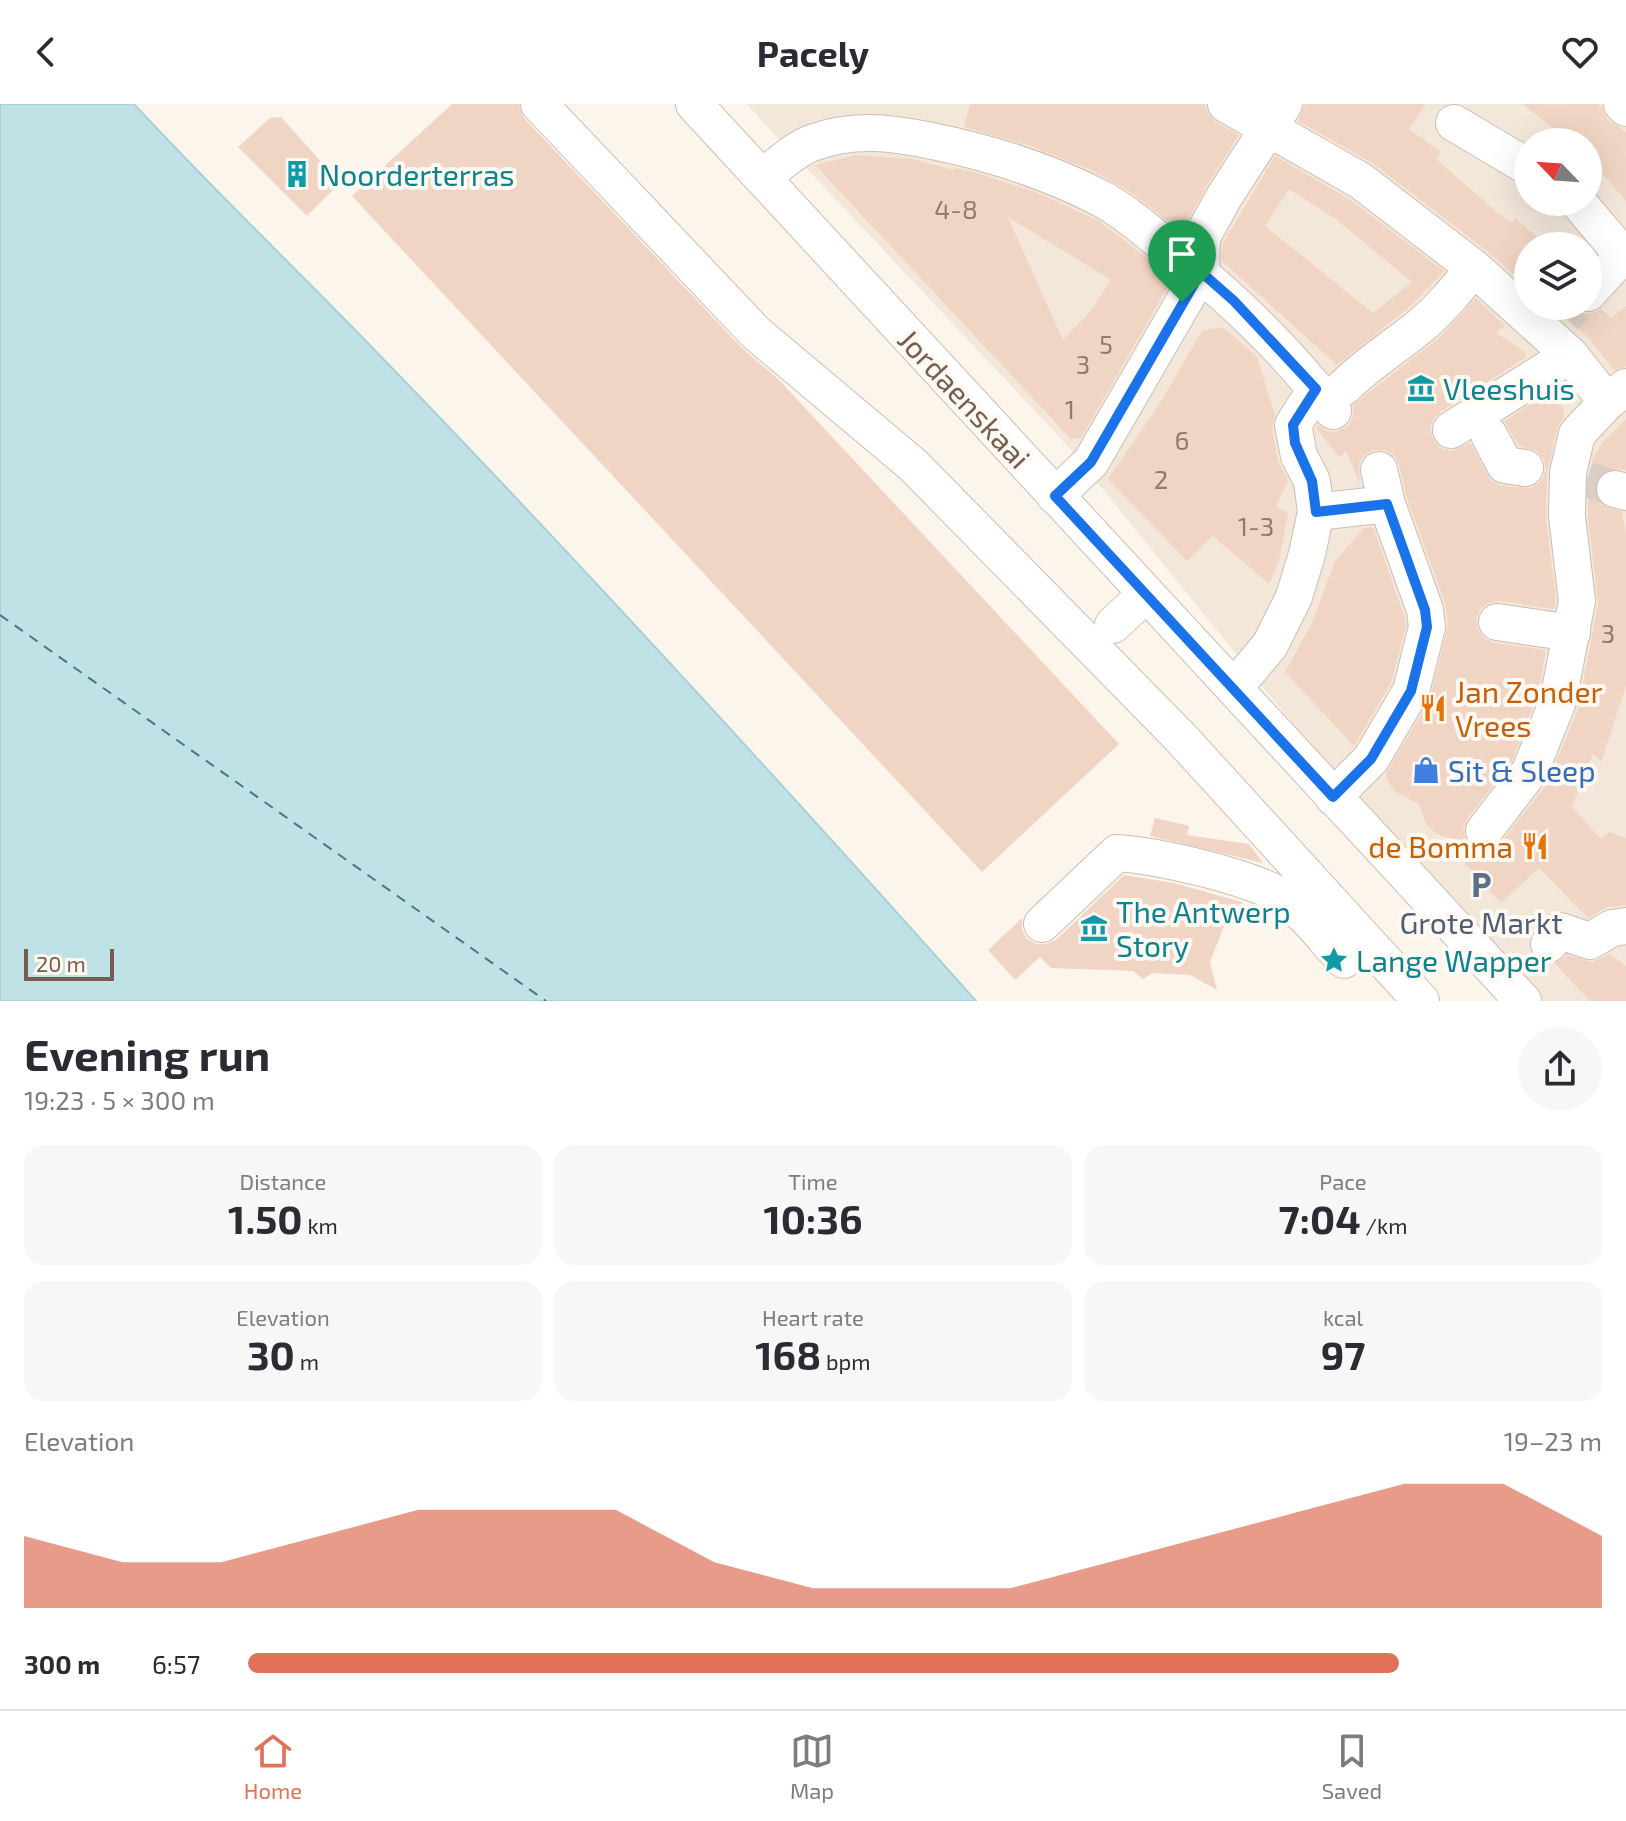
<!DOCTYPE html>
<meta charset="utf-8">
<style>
:root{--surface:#fff;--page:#f7f7f7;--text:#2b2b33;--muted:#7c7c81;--line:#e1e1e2;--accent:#df7258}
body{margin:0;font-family:"Exo 2",sans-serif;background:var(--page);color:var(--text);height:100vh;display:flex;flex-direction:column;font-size:30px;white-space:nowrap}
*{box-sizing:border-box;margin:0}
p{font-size:26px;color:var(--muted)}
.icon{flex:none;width:44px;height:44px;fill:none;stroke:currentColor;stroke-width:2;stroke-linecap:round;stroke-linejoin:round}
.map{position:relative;height:897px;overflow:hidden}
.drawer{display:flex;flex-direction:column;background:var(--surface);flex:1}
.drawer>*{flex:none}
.needle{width:52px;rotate:295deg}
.buttons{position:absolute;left:1514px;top:24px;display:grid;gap:16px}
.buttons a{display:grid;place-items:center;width:88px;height:88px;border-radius:50%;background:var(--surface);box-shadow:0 8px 32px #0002;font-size:40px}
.scale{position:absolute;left:24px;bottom:20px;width:90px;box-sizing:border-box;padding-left:8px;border:4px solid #775c4f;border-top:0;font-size:22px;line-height:28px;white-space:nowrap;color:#775c4f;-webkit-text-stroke:6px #fef9f2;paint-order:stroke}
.pin{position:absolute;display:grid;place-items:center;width:68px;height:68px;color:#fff;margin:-82px -34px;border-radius:50% 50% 50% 0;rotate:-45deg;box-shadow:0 0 8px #0007}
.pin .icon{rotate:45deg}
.round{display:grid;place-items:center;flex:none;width:84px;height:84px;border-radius:42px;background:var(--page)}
.overview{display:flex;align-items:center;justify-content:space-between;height:136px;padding:0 24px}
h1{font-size:44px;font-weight:700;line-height:60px}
.metrics{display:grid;grid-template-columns:repeat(3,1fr);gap:12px;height:136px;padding:8px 24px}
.metrics div{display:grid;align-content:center;border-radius:20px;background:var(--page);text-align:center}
.metrics b{font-size:40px;font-weight:700}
.metrics small{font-size:22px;font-weight:400}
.metrics p{font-size:22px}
.chart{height:224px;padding:16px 24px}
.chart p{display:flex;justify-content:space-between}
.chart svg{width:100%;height:144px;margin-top:8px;fill:var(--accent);opacity:.7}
ul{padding:0 24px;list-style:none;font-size:26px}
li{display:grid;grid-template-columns:128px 96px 1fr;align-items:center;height:60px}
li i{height:20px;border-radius:10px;background:var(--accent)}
header{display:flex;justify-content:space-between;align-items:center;height:104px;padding:0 24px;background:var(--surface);font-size:36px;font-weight:700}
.tabs{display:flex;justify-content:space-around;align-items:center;height:112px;border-top:2px solid var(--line);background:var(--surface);font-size:22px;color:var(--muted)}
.tabs a{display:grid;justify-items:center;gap:4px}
.tabs .current{color:var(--accent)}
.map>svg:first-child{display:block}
</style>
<header><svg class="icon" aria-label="back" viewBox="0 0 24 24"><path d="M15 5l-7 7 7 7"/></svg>Pacely<svg class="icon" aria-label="heart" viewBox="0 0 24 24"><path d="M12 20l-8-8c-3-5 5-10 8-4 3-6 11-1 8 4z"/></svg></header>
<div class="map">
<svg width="1626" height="897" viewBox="0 0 1626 897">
<rect width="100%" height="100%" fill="#fcf5ec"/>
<path fill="#f3e7da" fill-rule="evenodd" d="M746 0H1626V897H1517L1067 341ZM1528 38H1588V98H1528ZM1528 142H1588V202H1528Z"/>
<path fill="#c0e1e5" stroke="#a7d1d7" stroke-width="2" d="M0 0H134C218 91 308 176 393 265 592 471 785 683 976 897H0Z"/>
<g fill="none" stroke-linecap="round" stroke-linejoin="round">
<path stroke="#467982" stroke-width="2" stroke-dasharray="10 8" stroke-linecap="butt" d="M0 511 546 897"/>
</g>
<path fill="#f0d5c4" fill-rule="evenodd" d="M452 0H519L524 14 741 243 778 275 1119 640 982 768 352 92Z
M970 0H1205L1208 10 1215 18 1239 31 1206 83 1182 128 1129 87 1091 66 1028 41 964 23Z
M1305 0H1426L1409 25 1441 48 1436 55 1498 109 1511 119 1515 114 1548 142H1523L1528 146V183L1487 147 1374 60 1298 17Z
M1522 0H1598L1602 3 1607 15 1626 28V97L1588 53V38H1571Z
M281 13 340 79 307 112 238 43 270 14Z
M856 51 912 55 954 66 955 64 974 68 1035 88 1099 117 1173 174 1081 334 1071 335 815 61ZM1008 113 1111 176 1093 204 1063 236Z
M1275 52 1349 95 1444 167 1412 201 1337 261 1222 157 1223 139ZM1289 85 1337 116 1412 178 1373 209 1265 122Z
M1476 194 1505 222 1496 229 1526 248 1525 254 1439 309 1432 317 1430 326 1434 338 1442 345 1451 347 1470 339 1492 378 1502 382 1532 384 1542 376 1546 366 1544 356 1537 347 1519 342 1504 317 1544 292 1564 304 1563 314 1557 325 1547 369 1546 414 1556 496 1554 505 1500 497 1490 498 1481 504 1476 514 1478 526 1485 535 1494 539 1546 546 1538 591 1512 657 1467 715 1463 725 1466 737 1441 732 1433 727 1426 720 1419 700 1396 688 1388 678 1386 669 1429 597 1448 521 1445 499 1407 394 1399 361 1395 352 1386 346H1373L1365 350 1359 359 1360 380 1346 347 1339 353 1316 324 1318 321 1326 327 1335 328 1347 323 1353 314V301L1440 233Z
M1551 202H1572L1584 210 1594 209 1601 205 1611 214 1626 202V262L1614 266 1586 231Z
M1223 223 1257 253 1275 311 1272 325 1278 356 1288 377 1276 402 1288 409 1279 457 1269 480 1213 432 1187 457 1108 375 1160 299 1202 227Z
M1626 315V366L1610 365 1601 370 1595 379V390L1601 400 1622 408 1626 430V582L1601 658 1593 650 1572 703 1601 735 1609 728 1626 734V801L1608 803 1588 814 1539 764 1501 799 1464 759 1478 746 1491 747 1500 740 1547 680 1578 605 1598 500 1588 411 1589 372 1593 354 1604 337Z
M1373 423 1404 511 1406 522 1391 579 1354 642 1285 568 1312 519 1335 457 1364 424Z
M1155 714 1189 722 1187 731 1249 740 1263 759 1150 732Z
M1124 771 1174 779 1242 798 1244 802 1228 812 1210 858 1217 886 1190 871 1153 869 1143 875 1133 867 1051 864 1040 853 1015 876 988 846 1022 814V826L1027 835 1037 840H1046L1056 836Z
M1610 850 1626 862V897H1590L1555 860 1567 851 1592 858Z"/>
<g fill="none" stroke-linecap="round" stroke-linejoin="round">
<path stroke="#dbcfc5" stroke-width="36" stroke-dasharray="36 18" stroke-linecap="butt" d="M1565 213 1576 202
M1587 375 1615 385"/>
<g stroke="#cebdb1" stroke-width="38">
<path id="minor" d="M539 0 756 229 913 361 1181 634 1421 897
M694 0 1523 897
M1226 0 1361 77 1474 164 1570 251 1607 298
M1622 0 1626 4
M1454 19 1528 63
M762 73C778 62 795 45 812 39 855 23 894 29 937 38 994 50 1050 68 1102 95 1123 106 1142 123 1161 138 1225 187 1284 243 1333 307
M1578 98 1626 155
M1588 189 1623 151
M1344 283C1367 260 1393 244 1418 224 1440 206 1457 185 1474 164
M1451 326 1570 251
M1489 331 1505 361 1525 364
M1615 385 1626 388
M1055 392 1091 358 1201 168 1202 133 1224 93 1284 0
M1316 408 1387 400
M1497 518 1572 529
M1113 521 1145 491
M1234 584 1270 541 1294 493 1307 450 1316 408 1312 377 1299 352 1293 321 1316 285
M1333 693 1371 655 1411 587 1427 523 1425 506 1387 400 1379 366
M1484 727 1530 667 1558 597 1577 497 1567 412 1568 369 1577 330 1607 298 1626 283
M1042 820 1117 749C1158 752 1250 772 1284 794 1305 808 1326 837 1344 856
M1549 840 1560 827 1590 837 1612 824 1626 822"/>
</g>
<use href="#minor" stroke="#fff" stroke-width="36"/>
</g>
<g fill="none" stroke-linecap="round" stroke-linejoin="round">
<g stroke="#fff" stroke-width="16">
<path id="route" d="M1201 168 1234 197 1316 285 1293 321 1295 339 1312 377 1316 408 1387 400 1425 506 1427 523 1411 587 1371 655 1333 693 1055 392 1091 358Z"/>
</g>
<use href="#route" stroke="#1a73e8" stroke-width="10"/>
</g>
<defs>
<g id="building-bare" transform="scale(2.16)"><path d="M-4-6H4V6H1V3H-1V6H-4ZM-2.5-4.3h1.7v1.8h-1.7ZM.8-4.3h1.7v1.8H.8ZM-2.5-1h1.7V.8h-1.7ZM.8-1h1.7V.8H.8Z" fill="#0f9aa8" stroke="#fef9f2" stroke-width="2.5" paint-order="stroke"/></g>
<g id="museum-bare" transform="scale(2.16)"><path d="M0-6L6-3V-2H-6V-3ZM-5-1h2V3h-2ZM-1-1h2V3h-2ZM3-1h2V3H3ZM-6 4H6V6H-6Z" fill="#0f9aa8" stroke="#fef9f2" stroke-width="2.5" paint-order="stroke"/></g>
<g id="restaurant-bare" transform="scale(2.16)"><path d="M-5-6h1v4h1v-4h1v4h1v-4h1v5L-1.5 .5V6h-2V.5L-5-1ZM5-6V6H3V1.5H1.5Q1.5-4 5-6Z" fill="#e8710a" stroke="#fef9f2" stroke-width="2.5" paint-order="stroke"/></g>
<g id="shop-bare" transform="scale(2.16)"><path d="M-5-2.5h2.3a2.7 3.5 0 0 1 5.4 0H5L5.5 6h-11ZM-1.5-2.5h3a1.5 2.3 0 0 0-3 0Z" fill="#3f7fe0" stroke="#fef9f2" stroke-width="2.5" paint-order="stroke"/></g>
<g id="parking-bare" transform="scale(2.16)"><path d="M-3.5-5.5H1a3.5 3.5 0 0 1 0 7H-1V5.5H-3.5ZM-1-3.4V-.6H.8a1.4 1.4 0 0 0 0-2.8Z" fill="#5c6f8a" stroke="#fef9f2" stroke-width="2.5" paint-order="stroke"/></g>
<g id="sight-bare" transform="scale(2.16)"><path d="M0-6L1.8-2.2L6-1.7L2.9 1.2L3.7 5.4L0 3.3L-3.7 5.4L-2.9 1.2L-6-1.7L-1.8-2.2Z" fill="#0f9aa8" stroke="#fef9f2" stroke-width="2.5" paint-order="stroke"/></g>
</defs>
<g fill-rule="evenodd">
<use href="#building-bare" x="297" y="70"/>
<use href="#museum-bare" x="1421" y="284"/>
<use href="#restaurant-bare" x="1433" y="604"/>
<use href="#shop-bare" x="1426" y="666"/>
<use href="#restaurant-bare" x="1535" y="742"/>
<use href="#parking-bare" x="1481" y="781"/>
<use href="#museum-bare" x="1094" y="824"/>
<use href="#sight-bare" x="1334" y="856"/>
</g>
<g text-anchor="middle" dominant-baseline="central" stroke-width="8" stroke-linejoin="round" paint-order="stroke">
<g font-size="26" fill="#957a6c">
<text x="956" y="104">4-8</text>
<text x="1106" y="239">5</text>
<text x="1083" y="259">3</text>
<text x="1070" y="304">1</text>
<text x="1182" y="335">6</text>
<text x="1161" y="374">2</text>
<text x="1256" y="421">1-3</text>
<text x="1608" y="528">3</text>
</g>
<g font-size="30" fill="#0d838f" stroke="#fef9f2" text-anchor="start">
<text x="319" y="70">Noorderterras</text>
<text x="1443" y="284">Vleeshuis</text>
<text x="1116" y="807">The Antwerp<tspan x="1116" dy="34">Story</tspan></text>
<text x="1356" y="856">Lange Wapper</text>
</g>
<g font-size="30" fill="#775c4f" stroke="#fef9f2">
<text transform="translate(965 294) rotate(47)">Jordaenskaai</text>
</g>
<g font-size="30" fill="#c56008" stroke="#fef9f2" text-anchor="start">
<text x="1455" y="587">Jan Zonder<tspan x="1455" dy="34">Vrees</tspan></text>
<text x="1513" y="742" text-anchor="end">de Bomma</text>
</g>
<g font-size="30" fill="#366cbe" stroke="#fef9f2" text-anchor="start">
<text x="1448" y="666">Sit &amp; Sleep</text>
</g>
<g font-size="30" fill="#4e5e75" stroke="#fef9f2">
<text x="1481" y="818">Grote Markt</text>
</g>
</g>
</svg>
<div class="buttons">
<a><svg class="needle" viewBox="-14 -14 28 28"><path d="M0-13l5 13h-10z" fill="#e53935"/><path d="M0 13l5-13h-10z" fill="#7c7c81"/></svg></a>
<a><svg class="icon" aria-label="layers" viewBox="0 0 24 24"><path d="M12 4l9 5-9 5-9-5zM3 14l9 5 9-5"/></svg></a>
</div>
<div class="scale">20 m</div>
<div class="pin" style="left:1182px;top:198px;background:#1e9e55"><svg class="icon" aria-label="arrive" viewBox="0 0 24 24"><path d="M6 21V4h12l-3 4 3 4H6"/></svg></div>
</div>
<section class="drawer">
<div class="overview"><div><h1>Evening run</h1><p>19:23 · 5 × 300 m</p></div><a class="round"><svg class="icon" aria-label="share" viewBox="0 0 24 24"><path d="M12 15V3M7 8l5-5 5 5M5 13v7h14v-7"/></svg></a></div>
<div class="metrics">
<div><p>Distance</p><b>1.50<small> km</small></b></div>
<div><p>Time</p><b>10:36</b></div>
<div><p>Pace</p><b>7:04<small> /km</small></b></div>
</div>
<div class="metrics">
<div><p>Elevation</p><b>30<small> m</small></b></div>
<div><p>Heart rate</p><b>168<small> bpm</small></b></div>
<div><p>kcal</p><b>97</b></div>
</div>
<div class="chart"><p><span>Elevation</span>19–23 m</p>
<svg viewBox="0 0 160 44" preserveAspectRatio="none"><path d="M0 44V22L10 30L20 30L30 22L40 14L50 14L60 14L70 30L80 38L90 38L100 38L110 30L120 22L130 14L140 6L150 6L160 22V44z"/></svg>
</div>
<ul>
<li><b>300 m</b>6:57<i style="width:85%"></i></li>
</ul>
</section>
<nav class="tabs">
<a class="current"><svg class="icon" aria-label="home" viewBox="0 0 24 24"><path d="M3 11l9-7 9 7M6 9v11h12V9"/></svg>Home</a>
<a><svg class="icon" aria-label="map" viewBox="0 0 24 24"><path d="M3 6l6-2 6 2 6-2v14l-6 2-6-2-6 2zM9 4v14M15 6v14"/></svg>Map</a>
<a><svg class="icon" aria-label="saved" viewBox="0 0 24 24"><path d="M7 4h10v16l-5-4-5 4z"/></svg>Saved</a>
</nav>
